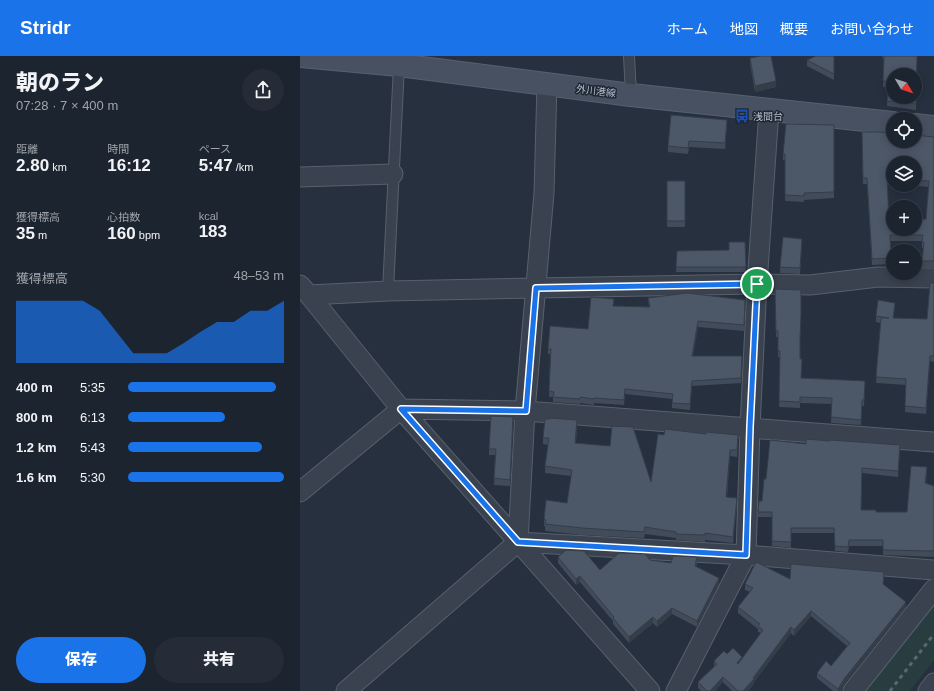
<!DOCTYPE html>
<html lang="ja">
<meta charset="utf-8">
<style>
:root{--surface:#1c242f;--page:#252c37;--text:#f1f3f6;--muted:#a0a4aa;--line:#3a414b;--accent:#1a73e8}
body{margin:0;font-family:Helvetica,"Noto Sans JP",sans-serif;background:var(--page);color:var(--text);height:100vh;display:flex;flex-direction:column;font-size:15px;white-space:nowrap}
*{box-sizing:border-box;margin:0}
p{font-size:13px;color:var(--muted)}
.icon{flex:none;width:22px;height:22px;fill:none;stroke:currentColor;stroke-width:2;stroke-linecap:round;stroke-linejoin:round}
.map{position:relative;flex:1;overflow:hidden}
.panel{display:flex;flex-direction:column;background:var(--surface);width:300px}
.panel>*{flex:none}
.needle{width:26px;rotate:129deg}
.buttons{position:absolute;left:586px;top:12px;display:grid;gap:8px}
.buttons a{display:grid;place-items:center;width:36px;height:36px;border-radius:50%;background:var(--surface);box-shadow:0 2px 10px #0003,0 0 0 1px var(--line);font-size:20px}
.pin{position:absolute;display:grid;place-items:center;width:34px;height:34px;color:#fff;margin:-17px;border:2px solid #fff;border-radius:50%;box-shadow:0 1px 4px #0007}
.round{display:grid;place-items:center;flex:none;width:42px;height:42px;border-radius:21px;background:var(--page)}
.summary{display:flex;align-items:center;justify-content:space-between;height:68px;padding:0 16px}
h1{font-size:22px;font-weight:800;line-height:30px}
.stats{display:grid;grid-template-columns:repeat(3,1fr);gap:6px;height:68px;padding:4px 16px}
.stats div{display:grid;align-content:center}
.stats b{font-size:17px;font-weight:800}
.stats small{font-size:11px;font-weight:400}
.stats p{font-size:11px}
.chart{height:112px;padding:8px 16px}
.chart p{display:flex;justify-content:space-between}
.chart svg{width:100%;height:72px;margin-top:4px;fill:var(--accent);opacity:.7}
.cta{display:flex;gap:8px;margin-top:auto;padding:8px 16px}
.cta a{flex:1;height:46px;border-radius:24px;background:var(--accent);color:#fff;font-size:16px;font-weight:800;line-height:46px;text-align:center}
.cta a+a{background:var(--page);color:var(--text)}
ul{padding:0 16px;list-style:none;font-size:13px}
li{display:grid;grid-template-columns:64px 48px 1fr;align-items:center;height:30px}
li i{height:10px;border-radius:5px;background:var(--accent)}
header{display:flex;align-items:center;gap:24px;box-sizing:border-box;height:56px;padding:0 20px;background:var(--accent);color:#fff}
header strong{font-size:19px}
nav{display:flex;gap:22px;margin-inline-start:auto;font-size:14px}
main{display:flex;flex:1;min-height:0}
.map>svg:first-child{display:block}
</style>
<header>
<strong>Stridr</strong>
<nav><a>ホーム</a><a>地図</a><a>概要</a><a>お問い合わせ</a></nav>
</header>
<main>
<section class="panel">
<div class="summary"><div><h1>朝のラン</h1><p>07:28 · 7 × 400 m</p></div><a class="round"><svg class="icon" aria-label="share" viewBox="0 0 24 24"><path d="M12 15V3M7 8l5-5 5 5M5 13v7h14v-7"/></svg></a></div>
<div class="stats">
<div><p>距離</p><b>2.80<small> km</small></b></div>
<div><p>時間</p><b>16:12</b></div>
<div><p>ペース</p><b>5:47<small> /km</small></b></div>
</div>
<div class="stats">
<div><p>獲得標高</p><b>35<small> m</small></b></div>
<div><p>心拍数</p><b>160<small> bpm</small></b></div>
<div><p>kcal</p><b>183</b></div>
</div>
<div class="chart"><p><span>獲得標高</span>48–53 m</p>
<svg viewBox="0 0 160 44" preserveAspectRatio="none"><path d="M0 44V6L10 6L20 6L30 6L40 6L50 12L60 25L70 38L80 38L90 38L100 32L110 25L120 19L130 19L140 12L150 12L160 6V44z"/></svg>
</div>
<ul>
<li><b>400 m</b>5:35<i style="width:95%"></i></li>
<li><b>800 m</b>6:13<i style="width:62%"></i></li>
<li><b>1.2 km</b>5:43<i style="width:86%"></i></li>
<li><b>1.6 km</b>5:30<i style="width:100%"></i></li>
</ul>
<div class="cta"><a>保存</a><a>共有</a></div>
</section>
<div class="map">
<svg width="634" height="635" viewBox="0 0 634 635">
<rect width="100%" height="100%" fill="#26303f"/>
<path fill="#283d40" d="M634 540V604L610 635H559Z"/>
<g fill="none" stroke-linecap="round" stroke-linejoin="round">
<g stroke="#58606d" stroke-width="12">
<path id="service" d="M329 0 331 39
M88 235 99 9"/>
</g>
<g stroke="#58606d" stroke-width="21">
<path id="minor" d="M0 121 93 118
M0 229 9 239 101 353 350 635
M9 239 88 235 236 232 457 228 510 229 578 221 634 222
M0 436 101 353 225 355 634 386
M218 486 225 355 244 137 247 28
M46 635 218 486 446 499 634 514
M376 635 446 499 450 371 457 228 469 54
M553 635 634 533
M628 635 634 627"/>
</g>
<g stroke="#58606d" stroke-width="24">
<path id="secondary" d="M0 0 99 9 331 39 593 67
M615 69 634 71"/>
</g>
<use href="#service" stroke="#3a424f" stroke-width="10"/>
<use href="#minor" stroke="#3a424f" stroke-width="19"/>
<use href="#secondary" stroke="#485162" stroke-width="22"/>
<path stroke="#5c6676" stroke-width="3" stroke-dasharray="4 4" stroke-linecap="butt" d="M590 635 634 578"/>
</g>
<path fill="#414b59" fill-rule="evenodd" d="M534 0V24L507 10V4Z
M582 0H617L616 54 587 50 588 31H583L584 5Z
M450 2 476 31 455 36 450 8Z
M534 69V142L504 144V146L485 145V104H483V98Z
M427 70 425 93 389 91 388 98 368 96V90Z
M562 76 634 81V211H622L623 192H622V185H590L591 208 572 209 567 128H563ZM593 107H615V129H606L629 131 626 163 589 165 587 127 593 128Z
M367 125H385V171H367Z
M445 186 446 216H376L377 195 429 194Z
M502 189 500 218 480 217V211Z
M634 227V306L630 305 626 358 605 356 606 329 576 327 581 267 576 266V260L595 253 593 262 627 263Z
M475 233 501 265 500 286 501 322 565 325 564 350H562L561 369 531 367 532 348 500 347V352L479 351 480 301H478V281H476Z
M348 242 445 249 444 275 398 271 393 300 442 305 441 327 392 330 390 354 372 352V343L325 338 324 349 294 347V349L280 347V348L253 346V341H249L250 298H248V293L288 273 314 250 349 251Z
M213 367 210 430 194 429 195 399H189V393Z
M277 370 276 387 351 426 438 385 437 401 430 400 427 441 437 448 433 487 405 484V486L376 484V482L345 478 344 482 282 479 245 475V470H244V463L267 447 271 420 245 417V410L248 389 243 388V382Z
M506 388 600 394 598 421 562 417 561 454 576 456H607L627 416 626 427 634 430V501L583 499V490H549L548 496 535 495 534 477H491V492L472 490V461H458L459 445H462L466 423Z
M258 501 300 514 350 504 371 507H397L396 511 419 528 397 571 372 558 357 571 353 567 329 587 313 568V565L280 526 276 529 258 507Z
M584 521 583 528 606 551 544 628 541 635H533L517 622V617L531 610 547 590 511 560 494 580 491 577 454 626V628L448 635H432L423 626 415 635H401L398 632V626L414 611V605L427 598 442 604 461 577 458 576V573L438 557V551L450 536 445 534V528L490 523Z"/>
<path fill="#353d49" d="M476 25V31L455 36V30Z
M427 64V70L425 93V87Z
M502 183V189L500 218V212Z
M595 247V253L593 268V262Z
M398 265V271L392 305V300Z
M630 300V305L626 358V352Z
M277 364V370L275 393V387Z
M600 389V394L598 421V415Z
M430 394V400L426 447V441Z
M437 442V448L433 487V481Z
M280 520V526L276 529V523Z
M419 522V528L397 571V565Z
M606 546V551L544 628 541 635H538V633L544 623Z
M372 552V558L357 571V565Z
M511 555V560L494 580V574Z
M353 561V567L329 587V581Z
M491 571V577L454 626V628L448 635H443L453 622Z
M442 601V607L437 612V607Z
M423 621V626L415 635H410Z"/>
<path fill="#4c5768" stroke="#353d49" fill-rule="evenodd" d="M461 0H471L476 25 455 30 450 2Z
M516 0H534V18L507 4Z
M584 0H617L616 48 587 45 589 26 583 25ZM593 19H615V41H593Z
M371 59 427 64 425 87 389 85 388 92 368 90Z
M486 68 534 69V136L504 137V140L485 139V98H483Z
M562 76H579L593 77V85H615V79L634 81V205H622L624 186H622L623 179H590L591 202 572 203 567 122H563ZM593 107H615V124L629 125 626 163 615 164V173H593V164L589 165 587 121 593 122Z
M367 125H385V165H367Z
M483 181 502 183 500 212 480 211Z
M429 186H445L446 211H376L377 195 429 194Z
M630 227H634V300H630L626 352 605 350 606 323 576 321 581 262H589L576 260 578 244 595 247 593 262 627 263Z
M475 233 501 234V259L500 282V303H502L501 322 565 325 564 344H562L561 364 531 361 532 342 500 341V346L479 345 480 295H478V275H476Z
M387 237 445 244 444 269 398 265 392 300H442L441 322 392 325 390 348 372 347 373 338 325 333 324 344 294 342V343L280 341V343L253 341 254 336 249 335 251 293H248L250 270 288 273 291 241 314 243 313 250 350 251 348 242Z
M191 360 213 361 210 424 194 422 196 393H189Z
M250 362 277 364 275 387 310 390 312 370 333 371 351 426 358 378 364 379 365 373 406 378V376L438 379 437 394H430L426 441 437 442 433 481 405 477V479L376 478V476L345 471 344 476 282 472 245 468 246 464 244 463 246 444 267 447 272 414 245 410 249 382H243L245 363H250Z
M506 383 530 385V384L600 389 598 415 562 412 561 454H576V456H607L611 410 627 411 625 427 634 430V495L583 494V484H549L548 491 535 490 534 472H491V486L472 485V456H458L459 445H462L464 423H466L470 384 506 388Z
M266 494 284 495 300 514 319 497 345 498 350 504 371 507 373 500 397 501 395 510 419 522 397 565 372 552 357 565 353 561 329 581 313 562 314 561 280 520 276 523 258 501Z
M456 506 490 523 491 508 584 516 583 528 606 546 544 623 538 633 517 617 526 605 531 610 550 587 511 555 494 574 491 571 453 622 454 623 443 635H438L423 621 410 635H407L398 626 417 608 414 605 424 595 427 598 433 592 442 601 437 607 438 608 463 574 458 570 460 568 438 551 453 532 445 528Z"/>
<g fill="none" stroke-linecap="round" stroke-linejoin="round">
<g stroke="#fff" stroke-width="8">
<path id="route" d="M457 228 450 371 446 499 218 486 101 353 226 355 236 232Z"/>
</g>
<use href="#route" stroke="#1a73e8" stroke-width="5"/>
</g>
<defs>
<g id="bus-bare" transform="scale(1.08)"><path d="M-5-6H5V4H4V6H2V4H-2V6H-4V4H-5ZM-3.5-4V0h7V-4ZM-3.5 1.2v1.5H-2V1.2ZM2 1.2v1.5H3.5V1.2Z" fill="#1a4fb4" stroke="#1e2734" stroke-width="2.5" paint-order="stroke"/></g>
</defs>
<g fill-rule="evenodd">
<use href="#bus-bare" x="442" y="60"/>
</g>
<g text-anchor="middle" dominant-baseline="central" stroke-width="3" stroke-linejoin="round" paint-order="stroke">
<g font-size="10" fill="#b6beca" stroke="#1e2734">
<text transform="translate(296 35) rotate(7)">外川港線</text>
</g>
<g font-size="10" fill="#b6beca" stroke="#1e2734" text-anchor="start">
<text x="453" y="60">浅間台</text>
</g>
</g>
</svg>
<div class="buttons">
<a><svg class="needle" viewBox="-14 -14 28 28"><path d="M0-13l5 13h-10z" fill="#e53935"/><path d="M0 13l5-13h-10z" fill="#a0a4aa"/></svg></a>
<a><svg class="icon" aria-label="locate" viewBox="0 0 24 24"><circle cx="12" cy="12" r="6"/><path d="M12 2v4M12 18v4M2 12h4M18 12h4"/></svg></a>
<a><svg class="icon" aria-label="layers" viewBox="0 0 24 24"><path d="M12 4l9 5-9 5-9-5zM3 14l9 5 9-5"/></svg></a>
<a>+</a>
<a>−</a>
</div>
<div class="pin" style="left:457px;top:228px;background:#1e9e55"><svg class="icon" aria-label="arrive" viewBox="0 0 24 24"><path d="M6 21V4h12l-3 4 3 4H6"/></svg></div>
</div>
</main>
